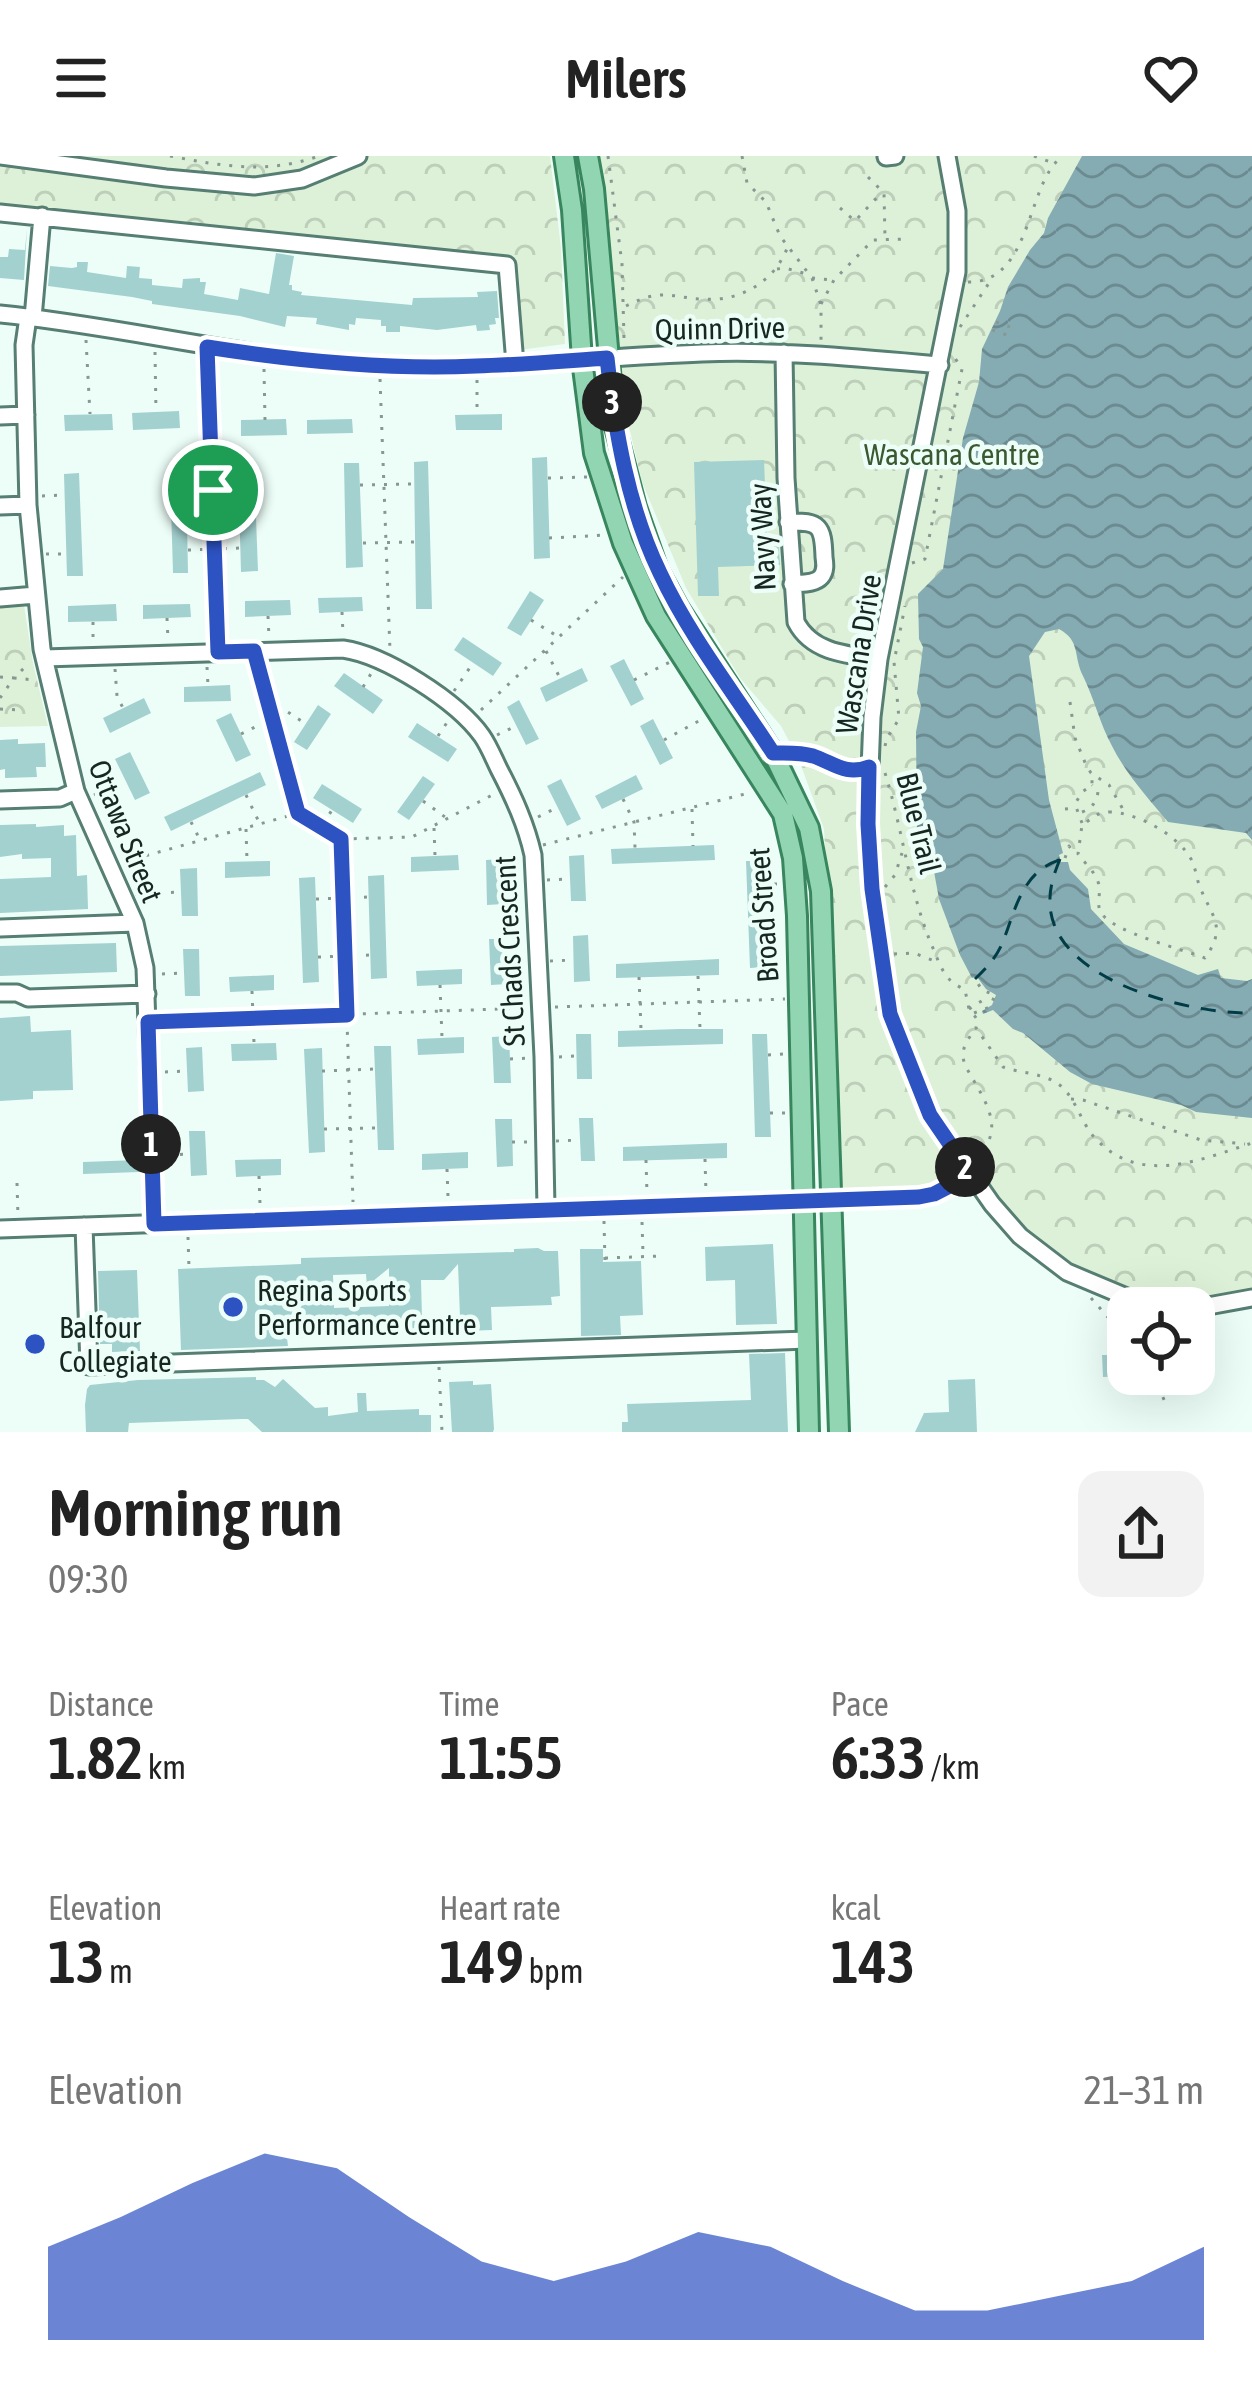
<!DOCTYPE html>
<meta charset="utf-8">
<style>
:root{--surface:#fff;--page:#f2f2f2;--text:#222;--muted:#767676;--accent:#2d52c2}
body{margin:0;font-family:"Asap Condensed",sans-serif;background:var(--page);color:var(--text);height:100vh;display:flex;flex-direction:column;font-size:45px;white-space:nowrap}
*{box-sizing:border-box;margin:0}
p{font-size:39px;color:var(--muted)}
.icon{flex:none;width:66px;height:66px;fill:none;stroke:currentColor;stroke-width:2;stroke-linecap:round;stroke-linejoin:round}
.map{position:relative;height:1276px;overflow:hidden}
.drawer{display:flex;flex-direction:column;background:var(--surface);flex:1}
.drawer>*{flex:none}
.tools{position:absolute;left:1107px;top:1131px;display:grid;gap:24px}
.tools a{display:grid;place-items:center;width:108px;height:108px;border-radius:24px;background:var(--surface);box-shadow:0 12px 48px #0002;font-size:60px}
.pin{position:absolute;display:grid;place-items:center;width:102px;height:102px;color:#fff;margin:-51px;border:6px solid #fff;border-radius:50%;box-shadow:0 3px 12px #0007}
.km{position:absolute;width:60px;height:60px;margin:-30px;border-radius:50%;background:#222;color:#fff;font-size:33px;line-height:60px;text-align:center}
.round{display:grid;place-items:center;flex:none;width:126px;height:126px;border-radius:24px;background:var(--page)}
.head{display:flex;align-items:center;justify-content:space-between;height:204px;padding:0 48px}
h1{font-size:66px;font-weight:600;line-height:90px}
.figures{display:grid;grid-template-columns:repeat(3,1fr);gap:18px;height:204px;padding:12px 48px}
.figures div{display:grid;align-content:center}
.figures b{font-size:60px;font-weight:600}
.figures small{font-size:33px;font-weight:400}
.figures p{font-size:33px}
.chart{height:336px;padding:24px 48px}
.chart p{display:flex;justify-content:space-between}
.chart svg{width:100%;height:216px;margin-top:12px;fill:var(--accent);opacity:.7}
header{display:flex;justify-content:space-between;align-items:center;height:156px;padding:0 48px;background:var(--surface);font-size:54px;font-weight:600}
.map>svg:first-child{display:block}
</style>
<header><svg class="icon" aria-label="menu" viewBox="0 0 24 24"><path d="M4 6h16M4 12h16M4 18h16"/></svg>Milers<svg class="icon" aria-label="heart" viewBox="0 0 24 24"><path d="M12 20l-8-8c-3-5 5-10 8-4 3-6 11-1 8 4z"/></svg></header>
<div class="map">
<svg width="1252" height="1276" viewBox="0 0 1252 1276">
<defs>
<pattern id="forest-crowns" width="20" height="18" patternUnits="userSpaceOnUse" patternTransform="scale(3)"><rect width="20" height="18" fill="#ddf1d8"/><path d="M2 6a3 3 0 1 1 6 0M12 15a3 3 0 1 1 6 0" fill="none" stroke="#bdcfb9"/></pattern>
<pattern id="water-waves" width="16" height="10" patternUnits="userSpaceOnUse" patternTransform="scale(3)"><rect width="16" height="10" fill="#85abb3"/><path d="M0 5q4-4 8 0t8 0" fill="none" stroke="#6c8b91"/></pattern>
</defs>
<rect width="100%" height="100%" fill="#edfef8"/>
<path fill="url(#forest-crowns)" d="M0 0H550L561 92 565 188 511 195 506 109 0 57Z
M599 0H1252V1148H1135L1073 1127 991 1064 964 1027 916 1050 843 1053 824 673 799 604 781 570 740 522 686 432 642 326 622 241 606 42Z
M24 449 33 507 48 570 0 571V451Z"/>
<path fill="url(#water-waves)" d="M1082 0H1252V684L1246 677 1168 666C1148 642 1126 618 1112 590 1100 568 1094 542 1083 520 1073 500 1081 485 1059 473L1045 476 1029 500 1049 644 1063 697 1059 699 1061 706H1068L1070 714 1088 733 1091 753 1124 788 1198 819 1218 813 1221 822 1247 825 1252 823V962L1196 956 1181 949 1092 928 1070 916 1023 877 1013 873 993 854 983 858 982 855 992 849 996 839 986 833 977 821 972 822 960 799 939 743 933 710 917 683 916 576 921 550 917 537 923 491 919 483 918 438 943 413 963 282 979 226 982 193 1000 155 1008 131 1030 94 1044 77 1048 62Z"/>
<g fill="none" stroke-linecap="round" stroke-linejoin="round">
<path stroke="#003d47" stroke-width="3" stroke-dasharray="15 12" stroke-linecap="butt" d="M1060 703C1054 718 1049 732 1050 749 1054 826 1191 858 1252 857
M975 823C988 811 998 799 1004 783 1016 751 1023 716 1059 704"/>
</g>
<path fill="#a3d1cf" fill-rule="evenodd" d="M27 72 24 124 0 122V101H8L9 93 25 94Z
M276 97 294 100 289 129H292V134L302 136 301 139 412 149 413 142 478 141 477 136 497 135 499 162H495L496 168 489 169 490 174 477 175 476 169 437 174 400 170V176H386V170H381V164L356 162 355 169 349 168V174L316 168 317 162 287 160 285 171 240 160 152 148V145L132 141 48 130 50 110 72 112 77 111V106H88L87 116 126 122 127 110 140 111 139 122 152 123V129L182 132 183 123 200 122V126H206L204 138 238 144 240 132 269 138Z
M179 255 180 272 133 274 132 257Z
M112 258 113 274 65 275 64 259Z
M502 258V274H456L455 259Z
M286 263 287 279 241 280V264Z
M352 263 353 277 307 278V264Z
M547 301 550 402 534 403 532 302Z
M764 304 767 381H778L780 409 718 411 719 440H698L694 306Z
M428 305 432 453H416L414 306Z
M344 307H359L363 411 346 412Z
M254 309 258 415 241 416 238 310Z
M170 314H186L188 417H173Z
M79 317 83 420H67L64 318Z
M530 435 544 444 521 480 507 472Z
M362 441 363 455 319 457 318 442Z
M290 444 291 459 245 461V445Z
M116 448 117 465 68 466V450Z
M190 448 191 461 143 463V449Z
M463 481 502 507 493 520 454 494Z
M624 503 644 543 631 550 610 510Z
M582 512 588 525 546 546 540 532Z
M344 517 383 544 373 558 334 530Z
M230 529 231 545 184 546V531Z
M144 542 151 557 110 577 103 562Z
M519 544 539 583 526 589 507 551Z
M318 549 331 558 307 594 294 586Z
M231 557 251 599 236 606 216 564Z
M653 563 673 602 660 609 640 570Z
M417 567 457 593 448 606 408 581Z
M18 583V588L45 587 46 611H36L37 621 5 622V613L0 614V584Z
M130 596 150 637 135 644 115 603Z
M260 616 266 629 171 675 164 661Z
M636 619 643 633 602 653 595 640Z
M423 620 435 628 409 664 397 656Z
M561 623 581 663 567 670 547 630Z
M322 628 362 653 353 667 313 642Z
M36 668V671L64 669V680L76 679 77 720 87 719 88 753 0 757V723L51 721V702L22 703V698L0 701V669Z
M714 689 715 704 612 708 611 693Z
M458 699 459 714 411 716V701Z
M584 699 586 745H571L569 700Z
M502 703 504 748 487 749 486 704Z
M270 705V720L225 722V706Z
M746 705H761L765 811 750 812Z
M197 712 198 760H182L180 713Z
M384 719 387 822 371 823 368 720Z
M315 721 319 826 303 827 299 722Z
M588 779 590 825 574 826 573 780Z
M489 783H505L507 828 491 829Z
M116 787 117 816 0 820V790Z
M183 793H199L200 840H185Z
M719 803V819L616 822V808Z
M462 813V828L417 830 416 815Z
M274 819V834L230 836 229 821Z
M30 860 31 876 71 874 73 934 33 935V943L0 945V862Z
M679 873H723V888L618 891V875Z
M576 878H591L592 923H577Z
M752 878H767L771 981H755Z
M509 880 511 927H494L492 881Z
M464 881V897L418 899 417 883Z
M276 887 277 904 232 905 231 888Z
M374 890H391L394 994H378Z
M202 891 204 935 188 936 186 892Z
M322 892 325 996 309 997 304 893Z
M579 962H593L595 1005H581Z
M495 963H512L513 1010 497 1011Z
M189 975H205L207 1019 191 1020Z
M727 987V1002L623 1005V991Z
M468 996V1012L422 1014V998Z
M281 1003V1019L236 1021 235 1004Z
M138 1004 139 1016 83 1018V1006Z
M773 1088 777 1168 736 1169 735 1124 706 1125 705 1091Z
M538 1092 544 1095H558L560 1140 551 1141 552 1149 491 1151 492 1174 287 1182 288 1190 181 1194 178 1113 301 1108V1102L514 1096V1093ZM458 1108 460 1161 422 1162 421 1124H444ZM389 1112V1150L334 1152 333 1119 366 1118 367 1130Z
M580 1093H603V1106L641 1105 643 1159 620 1160 621 1179 581 1180Z
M137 1114 140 1195 112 1196V1188H100L98 1115Z
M785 1197 788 1276H622V1266H628L627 1248 751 1244 749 1198Z
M1102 1199H1128V1220L1103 1221Z
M256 1221V1224H264L275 1231 283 1223 315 1252 328 1251V1260L358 1256 357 1237H366L367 1255 419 1253V1259H431V1276H262L248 1263H242L129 1267 128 1276H86L85 1249 87 1233 90 1229 138 1224Z
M975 1223 977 1276H915L924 1257 949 1256 948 1224Z
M473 1225V1229L491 1228 494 1273 493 1276H452L449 1226Z"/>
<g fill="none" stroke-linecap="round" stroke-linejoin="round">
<g stroke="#567e73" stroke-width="21">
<path id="minor" d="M0 0 166 22 254 30 302 23 358 0
M947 0 957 55V116L879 503 872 561 868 668 872 733 890 858 930 959 992 1048 1020 1080 1067 1116 1136 1145 1173 1151 1208 1150 1252 1142
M886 1 895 0
M0 57 507 109 515 208
M0 158C128 171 252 204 381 210 488 214 595 201 702 197 781 194 861 202 940 209
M28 161 24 189 28 349 42 493 76 635 135 767 145 812 154 1068
M33 162 42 60
M784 197 786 322 796 466C812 497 848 499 879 503
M0 260 26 259
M0 350 28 349
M788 366C820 365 823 370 824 401 825 408 826 415 821 421 815 428 801 427 792 428
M0 442 36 439
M44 502 343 493C385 499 457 545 482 580 489 590 494 603 499 613 514 642 526 668 533 699L543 901 546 1052
M0 644 60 642 76 635
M0 772 135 767
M0 837H17L28 842 147 838
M84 1070 89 1210 807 1184
M0 1073 919 1041 934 1038 971 1019"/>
</g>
<g stroke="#38865e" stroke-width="24">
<path id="major" d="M564 0 572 54 582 204 594 297 623 387 656 460 783 658 793 702 797 760 809 1276
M588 0 594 33 615 271 636 351 658 414 678 451 773 597 809 672 821 735 839 1276"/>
</g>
<path stroke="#879892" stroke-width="3" stroke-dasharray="3 9" stroke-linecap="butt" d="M170 0C221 10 266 18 316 1
M608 0 622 108 624 183
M742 0 747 27 766 46 780 80 812 122 821 149V184
M1034 0 1053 7
M868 21 884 37 885 82
M840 52 855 65 881 37
M777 113 785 112 807 118
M812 122 832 124
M968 126C1033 127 1026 25 1063 0
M821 148 834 124 873 84 905 83
M626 150C638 144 650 139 663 139 677 139 689 143 703 143 740 146 775 126 788 90
M996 166 1016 173
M960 171 991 124
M992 174 1010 180
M86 184 90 258
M155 196 156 256
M207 205 218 483
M264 213 265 264
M380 223 390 495
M477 224V257
M548 322 588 321
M360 329 414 328
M187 335 238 333
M42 340 65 339
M549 382 607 379
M363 387 415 386
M188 394 240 392
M46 398H66
M912 407 925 403 962 213 953 199
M342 456 343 478
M268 460 269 482
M167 462 168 484
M531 464 557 480
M93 466V486
M546 495 560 522
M257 509 299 657 341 683 412 681 496 637
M207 511 208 530
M115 513 117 540 123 552
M0 521 14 522 29 507
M634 524 670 506
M363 531 372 516
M454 535 473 507
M0 542 14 522 35 524
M268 543 306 568
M1070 546 1075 582 1086 609 1091 617 1109 629 1124 655
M0 553 22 554
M481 554 623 421
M241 578 271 563
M497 579 516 570
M438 580 448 565
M664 584 706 561
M885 590 887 582 899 563 894 506 905 450
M787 597C817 596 831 616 857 615
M885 617C903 675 909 735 932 790 937 801 941 815 950 824 954 828 960 831 965 834L969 853 977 863 976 872 1003 911C1020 917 1041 917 1057 927 1075 939 1080 965 1094 981 1139 1031 1200 1004 1252 987
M94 639 125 624
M246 639 258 664
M623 643 634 666 635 692
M423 645 445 661
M692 653 693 690
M1065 653 1075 652
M1082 656C1092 652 1097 646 1098 635L1092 629
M1109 656C1136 656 1178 679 1191 703 1196 712 1196 722 1200 731 1211 760 1228 770 1205 802 1182 793 1115 777 1101 757 1096 748 1101 738 1099 729 1096 716 1085 708 1078 698L1082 669 1100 657Z
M538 661 558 651
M191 666 200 684
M1082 667 1075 648 1082 636 1092 629V620
M323 668 332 654
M434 672 435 700
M246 673 247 705
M341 684 353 1046
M543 689 749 637
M1065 702 1069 690 1076 699
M123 706 299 657
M547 724 570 723
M503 726 519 725
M762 728H778
M885 731 895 719 902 697
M135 738 181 736
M316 743 368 741
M764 787 780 786
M894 798 914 797 937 806
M318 801 370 799
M550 805 574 804
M506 806 522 805
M162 818 184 817
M698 820 700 873
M639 821 641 874
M440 829 442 882
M252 835 254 887
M555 851 785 843
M969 853 983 844
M974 857 990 851 995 839 982 834 975 823
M159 865 527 852
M768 899 784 898
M559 901 576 900
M510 903 532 902
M322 915 375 913
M165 916 187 915
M1071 943 1083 944 1201 984 1245 988
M770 957H786
M324 973 377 972
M556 985 580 984
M512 986H529
M168 999 190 998
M975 1002C1003 978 991 954 974 925 970 917 963 909 963 899 963 889 970 881 975 873
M705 1003 706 1037
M646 1004 647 1038
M447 1013 448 1041
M259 1020 260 1048
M17 1027 18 1061
M604 1065 605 1106
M642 1066 643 1098
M188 1081 189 1112
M605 1102 661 1100
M1091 1142 1113 1167 1128 1170
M439 1211 442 1276
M1157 1218 1160 1235 1166 1248"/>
<use href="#minor" stroke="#fff" stroke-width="15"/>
<use href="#major" stroke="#92d5b2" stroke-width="18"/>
</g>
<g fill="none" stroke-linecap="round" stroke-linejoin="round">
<g stroke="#fff" stroke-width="24">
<path id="route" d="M207 191C296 205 386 214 476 210 520 209 563 205 607 202 615 275 628 351 660 417 690 481 735 538 773 597 786 597 800 596 813 600 834 607 845 620 869 611L868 668 872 733 890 858 930 959 971 1019 934 1038 919 1041 154 1068 148 866 347 859 341 683 298 657 254 495 218 496Z"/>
</g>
<use href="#route" stroke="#2d52c2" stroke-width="15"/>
</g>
<g fill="#2d52c2" stroke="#edfef8" stroke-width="4.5">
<circle cx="233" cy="1151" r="12"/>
<circle cx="35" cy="1188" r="12"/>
</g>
<g text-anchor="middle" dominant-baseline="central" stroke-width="9" stroke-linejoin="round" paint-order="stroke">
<g font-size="30" fill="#162722" stroke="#edfef8">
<text transform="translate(720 172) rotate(-1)">Quinn Drive</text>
<text transform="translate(762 381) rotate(-93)">Navy Way</text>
<text transform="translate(858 498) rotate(-81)">Wascana Drive</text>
<text transform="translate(919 667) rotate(76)">Blue Trail</text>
<text transform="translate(126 675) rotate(68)">Ottawa Street</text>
<text transform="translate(763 759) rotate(-94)">Broad Street</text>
<text transform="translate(509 795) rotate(-93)">St Chads Crescent</text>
</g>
<g font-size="30" fill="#3a5931" stroke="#edfef8">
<text x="952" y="298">Wascana Centre</text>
</g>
<g font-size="30" fill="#162722" stroke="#edfef8" text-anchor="start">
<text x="257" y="1134">Regina Sports<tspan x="257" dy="34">Performance Centre</tspan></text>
<text x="59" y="1171">Balfour<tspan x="59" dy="34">Collegiate</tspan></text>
</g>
</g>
</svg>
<div class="tools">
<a><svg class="icon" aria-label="locate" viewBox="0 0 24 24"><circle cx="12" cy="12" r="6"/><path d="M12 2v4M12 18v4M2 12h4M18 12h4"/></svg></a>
</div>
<div class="pin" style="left:213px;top:334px;background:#1e9e55"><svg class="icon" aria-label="arrive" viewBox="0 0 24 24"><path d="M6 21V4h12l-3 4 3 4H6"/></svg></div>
<b class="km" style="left:151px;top:988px">1</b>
<b class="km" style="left:965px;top:1011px">2</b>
<b class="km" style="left:612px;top:246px">3</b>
</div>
<section class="drawer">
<div class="head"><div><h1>Morning run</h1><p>09:30</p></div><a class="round"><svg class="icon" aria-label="share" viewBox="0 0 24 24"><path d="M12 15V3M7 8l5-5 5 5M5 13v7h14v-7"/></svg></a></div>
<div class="figures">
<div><p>Distance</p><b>1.82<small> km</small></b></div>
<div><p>Time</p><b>11:55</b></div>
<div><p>Pace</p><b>6:33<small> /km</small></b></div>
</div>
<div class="figures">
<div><p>Elevation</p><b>13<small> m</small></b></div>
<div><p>Heart rate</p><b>149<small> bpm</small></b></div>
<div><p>kcal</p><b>143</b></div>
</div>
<div class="chart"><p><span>Elevation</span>21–31 m</p>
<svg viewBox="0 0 160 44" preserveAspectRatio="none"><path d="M0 44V25L10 19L20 12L30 6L40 9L50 19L60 28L70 32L80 28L90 22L100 25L110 32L120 38L130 38L140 35L150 32L160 25V44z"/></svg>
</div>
</section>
